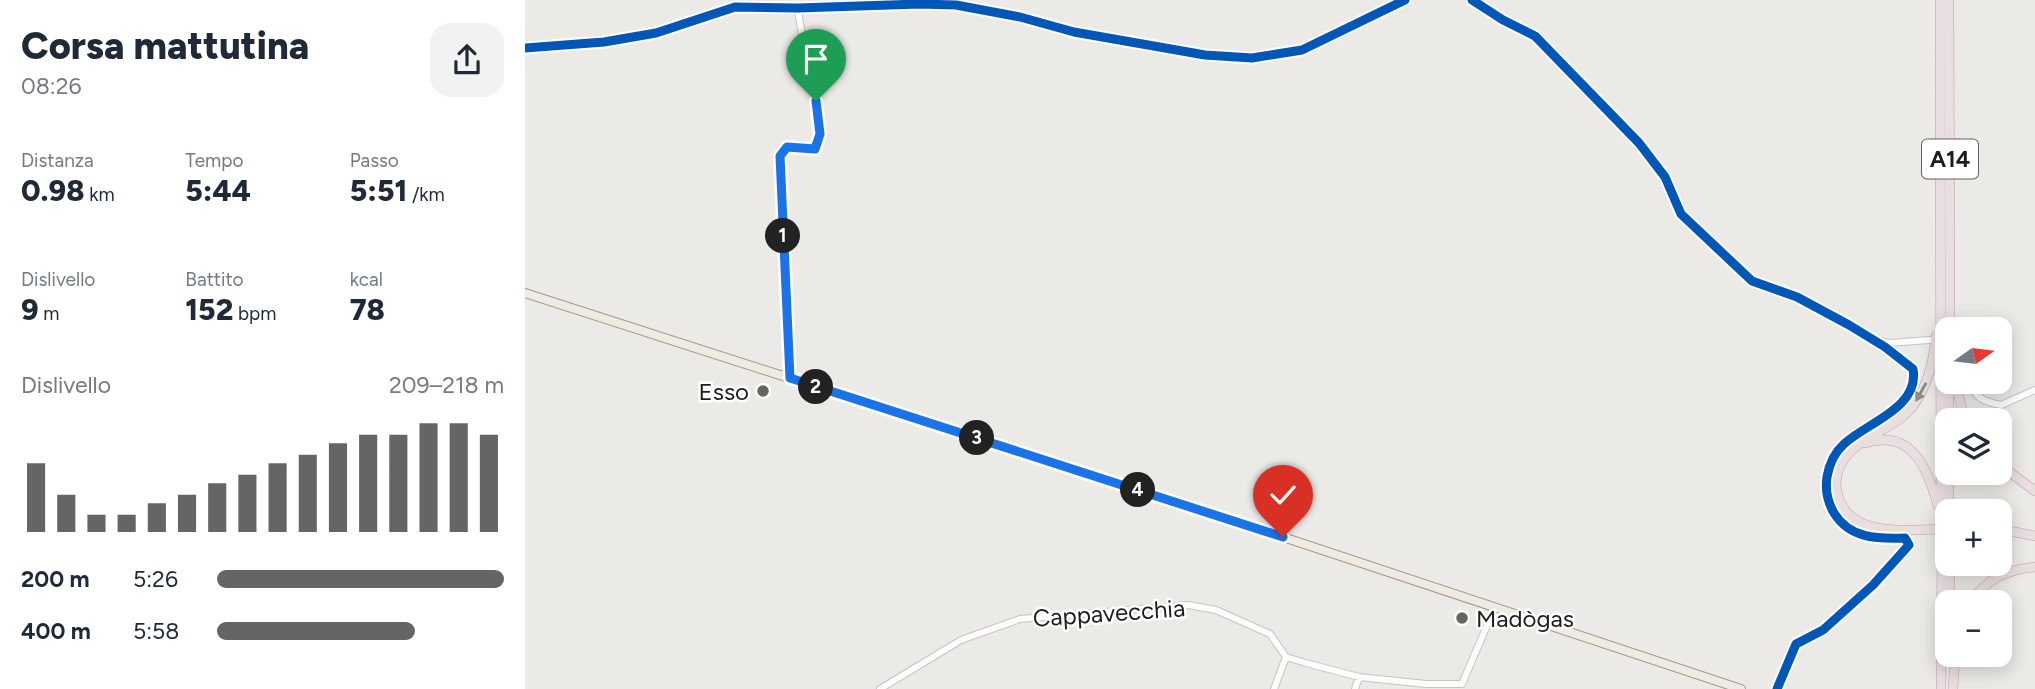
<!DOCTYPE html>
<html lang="it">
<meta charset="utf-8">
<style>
:root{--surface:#fff;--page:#f2f2f3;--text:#1f2937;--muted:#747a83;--accent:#656563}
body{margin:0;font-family:Figtree,sans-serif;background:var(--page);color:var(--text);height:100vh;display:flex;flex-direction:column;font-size:26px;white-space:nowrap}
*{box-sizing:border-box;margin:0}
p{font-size:23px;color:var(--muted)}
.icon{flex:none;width:38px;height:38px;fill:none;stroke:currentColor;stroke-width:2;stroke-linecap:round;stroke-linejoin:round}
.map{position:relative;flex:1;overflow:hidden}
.panel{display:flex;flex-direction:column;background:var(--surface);width:525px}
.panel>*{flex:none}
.needle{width:46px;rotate:76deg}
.fabs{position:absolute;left:1410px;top:317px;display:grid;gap:14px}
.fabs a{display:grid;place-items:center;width:77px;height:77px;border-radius:14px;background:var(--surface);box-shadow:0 4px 18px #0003;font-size:35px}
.pin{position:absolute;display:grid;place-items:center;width:60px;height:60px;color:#fff;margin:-72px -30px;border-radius:50% 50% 50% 0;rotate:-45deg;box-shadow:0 0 7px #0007}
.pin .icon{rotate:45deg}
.km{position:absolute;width:35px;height:35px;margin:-18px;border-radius:50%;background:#222;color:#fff;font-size:19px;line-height:35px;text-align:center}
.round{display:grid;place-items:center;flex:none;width:74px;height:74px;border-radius:21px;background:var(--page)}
.summary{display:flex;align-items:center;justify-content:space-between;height:119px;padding:0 21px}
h1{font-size:38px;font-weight:800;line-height:52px}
.metrics{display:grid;grid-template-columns:repeat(3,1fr);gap:10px;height:119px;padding:7px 21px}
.metrics div{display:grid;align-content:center}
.metrics b{font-size:30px;font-weight:800}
.metrics small{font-size:19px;font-weight:400}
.metrics p{font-size:19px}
.chart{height:196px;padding:14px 21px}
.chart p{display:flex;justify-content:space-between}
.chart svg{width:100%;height:126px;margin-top:7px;stroke:var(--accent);stroke-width:6}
ul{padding:0 21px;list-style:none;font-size:23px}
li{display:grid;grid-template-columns:112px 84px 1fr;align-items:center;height:52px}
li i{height:18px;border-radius:9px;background:var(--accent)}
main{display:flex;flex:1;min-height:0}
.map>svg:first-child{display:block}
</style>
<main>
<section class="panel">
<div class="summary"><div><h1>Corsa mattutina</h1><p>08:26</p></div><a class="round"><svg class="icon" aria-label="share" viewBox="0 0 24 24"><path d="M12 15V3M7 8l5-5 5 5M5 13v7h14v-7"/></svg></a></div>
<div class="metrics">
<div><p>Distanza</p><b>0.98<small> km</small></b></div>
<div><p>Tempo</p><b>5:44</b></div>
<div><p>Passo</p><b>5:51<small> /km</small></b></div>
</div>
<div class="metrics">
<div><p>Dislivello</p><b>9<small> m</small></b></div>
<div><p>Battito</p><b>152<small> bpm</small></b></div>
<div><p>kcal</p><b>78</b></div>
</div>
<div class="chart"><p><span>Dislivello</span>209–218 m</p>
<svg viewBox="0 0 160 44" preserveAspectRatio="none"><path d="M5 44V20M15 44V31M25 44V38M35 44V38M45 44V34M55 44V31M65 44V27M75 44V24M85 44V20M95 44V17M105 44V13M115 44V10M125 44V10M135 44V6M145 44V6M155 44V10"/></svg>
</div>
<ul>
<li><b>200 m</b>5:26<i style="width:100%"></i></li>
<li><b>400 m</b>5:58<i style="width:69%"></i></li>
</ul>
</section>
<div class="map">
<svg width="1510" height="689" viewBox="0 0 1510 689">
<rect width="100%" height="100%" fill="#eceae6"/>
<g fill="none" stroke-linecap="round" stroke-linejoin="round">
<g stroke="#c4c4c2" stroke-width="8">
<path id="minor" d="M947 0 978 20 1010 36 1114 143 1140 177 1156 214 1227 281 1272 297 1324 325 1360 347 1388 369C1395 408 1341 423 1319 444 1310 452 1304 465 1302 477 1300 490 1302 501 1309 513 1325 539 1353 539 1380 538L1384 545 1348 585 1298 630 1271 644 1252 689
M0 48 79 42 131 33 210 7 273 8 395 4 431 5 495 17 549 32 680 55 727 58 777 50 880 0
M1355 341 1364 343 1405 340
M265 378 255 156 262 147 290 149C304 108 276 51 273 8
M1445 382C1449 398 1460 402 1476 405L1510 390
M355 689 436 640 495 619 663 605 691 610 745 634 761 657 781 663 834 677 901 684H937L970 607
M749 689 761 657
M830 689 834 677"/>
</g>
<g stroke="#a19884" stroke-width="10">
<path id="major" d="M0 293 758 537 1216 689"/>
</g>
<g stroke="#bf9fa7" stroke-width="10">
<path id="highway" d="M1415 0 1416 517
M1424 0 1425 329
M1411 336C1409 361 1403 385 1388 406 1371 428 1342 433 1324 453 1314 463 1309 479 1312 492 1322 541 1387 529 1423 529
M1430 382 1440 420
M1424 420V382
M1340 443C1387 428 1403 469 1413 506
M1475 465 1510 491
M1424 472V511
M1475 529 1510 536
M1424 602 1425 564
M1446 602C1461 579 1484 569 1510 567
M1416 689 1417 541
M1428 689 1430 654"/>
</g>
<use href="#minor" stroke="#fcfcfb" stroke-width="6"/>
<use href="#major" stroke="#efebe4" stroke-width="8"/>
<use href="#highway" stroke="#e9dfe0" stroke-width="9"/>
<g stroke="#bf9fa7" stroke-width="10" stroke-linecap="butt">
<path id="highway-bridge" d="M1416 517 1417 541"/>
</g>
<use href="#highway-bridge" stroke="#e9dfe0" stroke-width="9"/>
<g stroke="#fff" stroke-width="13">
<path id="cycleway" d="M947 0 978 20 1010 36 1114 143 1140 177 1156 214 1227 281 1272 297 1324 325 1360 347 1388 369C1395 408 1341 423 1319 444 1310 452 1304 465 1302 477 1300 490 1302 501 1309 513 1325 539 1353 539 1380 538L1384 545 1348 585 1298 630 1271 644 1252 689
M0 48 79 42 131 33 210 7 273 8 395 4 431 5 495 17 549 32 680 55 727 58 777 50 880 0"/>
</g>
<use href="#cycleway" stroke="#0057b8" stroke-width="9"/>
</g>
<defs><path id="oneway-solid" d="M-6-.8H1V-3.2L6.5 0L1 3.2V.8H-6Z" transform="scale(1.75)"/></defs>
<use fill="#8d8888" href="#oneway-solid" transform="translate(1396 392) rotate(119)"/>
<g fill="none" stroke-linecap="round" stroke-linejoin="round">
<g stroke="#fff" stroke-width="14">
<path id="route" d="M291 101 295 134 290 149 262 147 255 156 265 378 758 537"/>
</g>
<use href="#route" stroke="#1a73e8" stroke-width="9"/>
</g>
<g fill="#656563" stroke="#fff" stroke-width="2.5">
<circle cx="238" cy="391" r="7"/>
<circle cx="937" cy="618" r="7"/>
</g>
<g text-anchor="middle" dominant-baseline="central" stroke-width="5" stroke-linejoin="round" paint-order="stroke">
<rect fill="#fff" stroke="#616161" stroke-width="2" x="1397" y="139.5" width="56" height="39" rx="5"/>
<g font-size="23" font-weight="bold" fill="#1d1d1d">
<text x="1425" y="159">A14</text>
</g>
<g font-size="24" fill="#1d1d1d" stroke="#fff" text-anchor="end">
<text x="224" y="391">Esso</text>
<text x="951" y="618" text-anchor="start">Madògas</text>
</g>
<g font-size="24" fill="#1d1d1d" stroke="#fff">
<text transform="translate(584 613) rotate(-4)">Cappavecchia</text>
</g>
</g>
</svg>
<div class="fabs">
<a><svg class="needle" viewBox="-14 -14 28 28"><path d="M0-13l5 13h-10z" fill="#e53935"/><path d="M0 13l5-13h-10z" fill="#747a83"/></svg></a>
<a><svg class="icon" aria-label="layers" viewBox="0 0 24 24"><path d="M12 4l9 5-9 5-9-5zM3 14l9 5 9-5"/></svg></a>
<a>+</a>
<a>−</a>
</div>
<div class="pin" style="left:291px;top:101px;background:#1e9e55"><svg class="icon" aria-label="arrive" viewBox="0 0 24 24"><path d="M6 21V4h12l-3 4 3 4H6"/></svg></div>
<div class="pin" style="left:758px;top:537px;background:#d93025"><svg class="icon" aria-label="check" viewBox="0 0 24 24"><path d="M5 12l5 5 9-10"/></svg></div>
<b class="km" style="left:258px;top:236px">1</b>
<b class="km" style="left:291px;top:387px">2</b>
<b class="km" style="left:452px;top:438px">3</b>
<b class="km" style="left:613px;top:490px">4</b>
</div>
</main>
